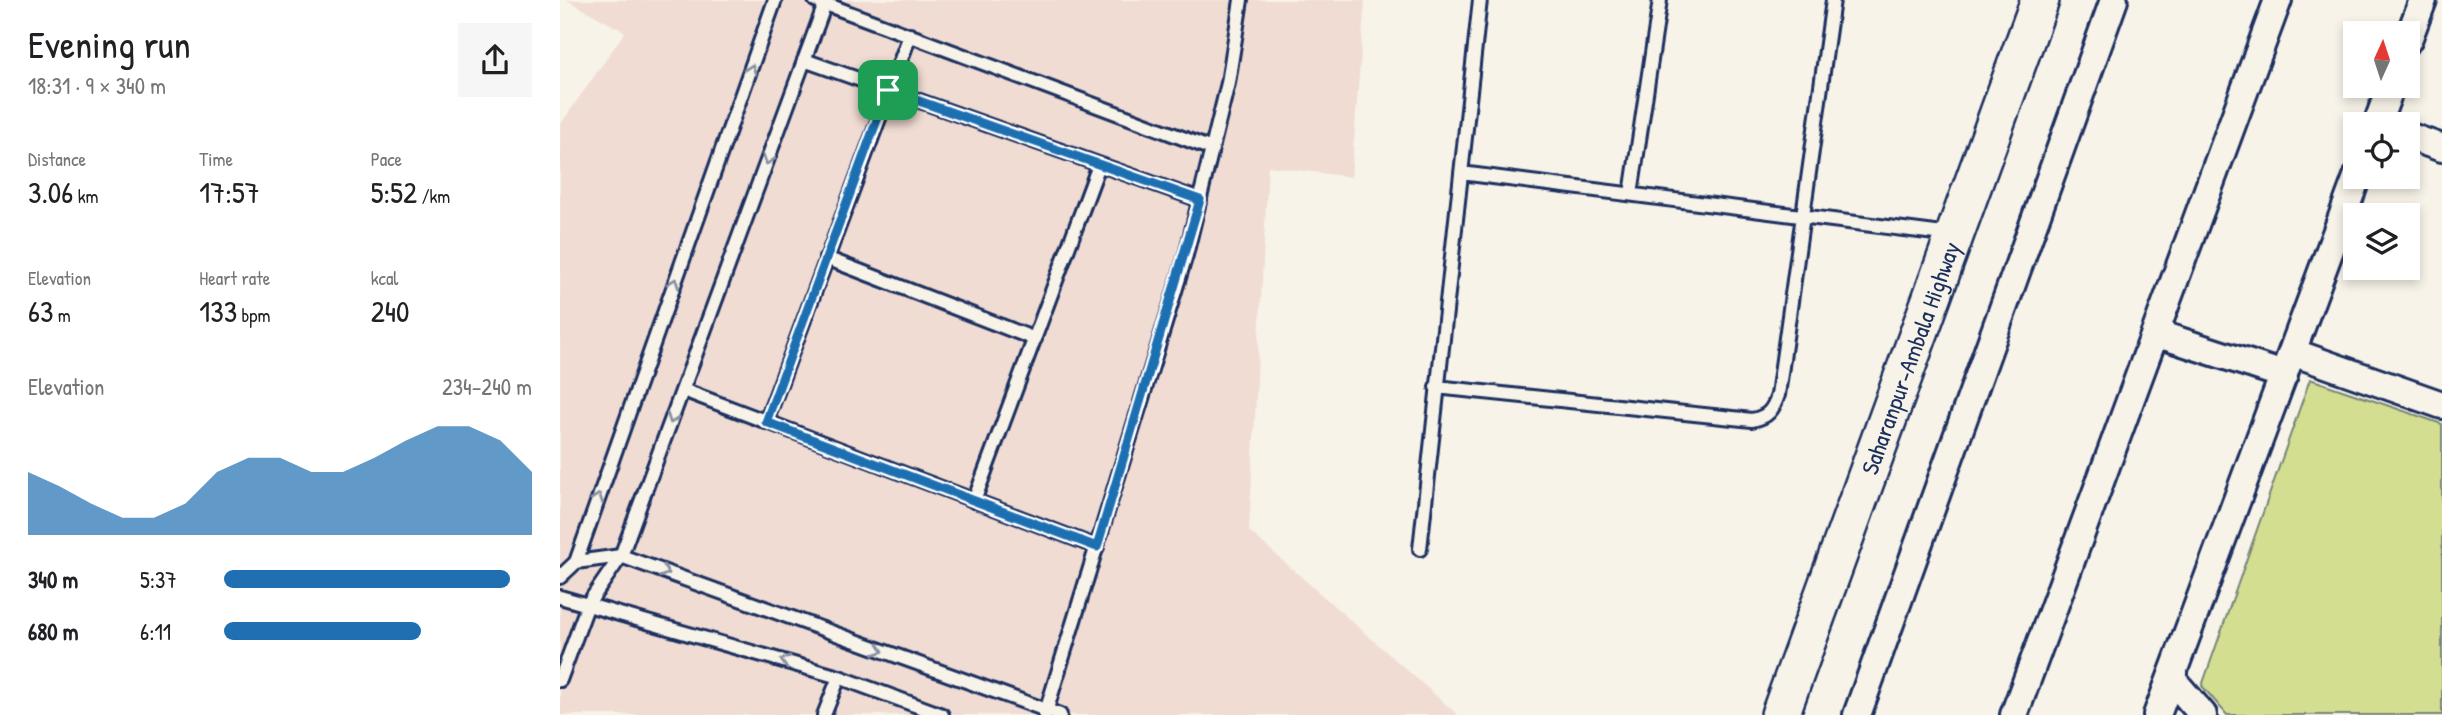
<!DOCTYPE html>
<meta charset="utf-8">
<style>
:root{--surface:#fff;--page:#f6f6f6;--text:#202124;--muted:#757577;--accent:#1f6fb2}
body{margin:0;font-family:"Patrick Hand",sans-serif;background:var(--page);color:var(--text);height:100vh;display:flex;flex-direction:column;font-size:26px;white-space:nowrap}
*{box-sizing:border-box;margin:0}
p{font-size:23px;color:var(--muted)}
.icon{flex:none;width:38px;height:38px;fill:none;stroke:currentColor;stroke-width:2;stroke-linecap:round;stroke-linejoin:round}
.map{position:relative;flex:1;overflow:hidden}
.details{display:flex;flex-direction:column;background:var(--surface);width:560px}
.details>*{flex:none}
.needle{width:46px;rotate:3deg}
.fabs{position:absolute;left:1783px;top:21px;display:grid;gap:14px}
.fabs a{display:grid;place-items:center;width:77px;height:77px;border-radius:0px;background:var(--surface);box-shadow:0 4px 10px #0003;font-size:35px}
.pin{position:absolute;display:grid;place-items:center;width:60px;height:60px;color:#fff;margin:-30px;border-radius:14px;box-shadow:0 4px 10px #0006}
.round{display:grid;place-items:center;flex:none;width:74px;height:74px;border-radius:0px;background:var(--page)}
.head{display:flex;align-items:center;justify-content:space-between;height:119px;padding:0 28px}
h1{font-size:38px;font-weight:600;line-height:52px}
.metrics{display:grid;grid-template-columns:repeat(3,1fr);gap:10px;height:119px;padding:7px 28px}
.metrics div{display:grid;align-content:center}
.metrics b{font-size:30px;font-weight:600}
.metrics small{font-size:19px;font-weight:400}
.metrics p{font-size:19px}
.chart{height:196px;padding:14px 28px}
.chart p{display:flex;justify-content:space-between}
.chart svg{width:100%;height:126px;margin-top:7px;fill:var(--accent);opacity:.7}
ul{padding:0 28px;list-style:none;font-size:23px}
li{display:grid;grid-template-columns:112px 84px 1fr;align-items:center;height:52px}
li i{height:18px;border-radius:9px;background:var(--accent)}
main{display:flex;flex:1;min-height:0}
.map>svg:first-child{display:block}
</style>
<main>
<section class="details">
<div class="head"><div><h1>Evening run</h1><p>18:31 · 9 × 340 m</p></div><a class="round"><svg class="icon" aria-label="share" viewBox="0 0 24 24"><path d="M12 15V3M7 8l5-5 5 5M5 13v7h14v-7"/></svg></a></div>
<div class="metrics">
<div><p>Distance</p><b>3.06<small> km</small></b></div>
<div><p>Time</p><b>17:57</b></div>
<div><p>Pace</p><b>5:52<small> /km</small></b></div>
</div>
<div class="metrics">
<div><p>Elevation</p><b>63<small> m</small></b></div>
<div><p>Heart rate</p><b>133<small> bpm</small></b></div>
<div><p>kcal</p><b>240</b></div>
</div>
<div class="chart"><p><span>Elevation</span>234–240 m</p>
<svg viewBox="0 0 160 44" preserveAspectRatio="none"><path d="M0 44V22L10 27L20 33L30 38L40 38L50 33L60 22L70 17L80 17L90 22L100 22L110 17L120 11L130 6L140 6L150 11L160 22V44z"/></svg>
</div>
<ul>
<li><b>340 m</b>5:37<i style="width:93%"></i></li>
<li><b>680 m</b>6:11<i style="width:64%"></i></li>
</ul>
</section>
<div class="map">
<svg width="1882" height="715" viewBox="0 0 1882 715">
<rect width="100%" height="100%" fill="#f7f3e8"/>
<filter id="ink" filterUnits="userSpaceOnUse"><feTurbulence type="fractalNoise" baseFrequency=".0143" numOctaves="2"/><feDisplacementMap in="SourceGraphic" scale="14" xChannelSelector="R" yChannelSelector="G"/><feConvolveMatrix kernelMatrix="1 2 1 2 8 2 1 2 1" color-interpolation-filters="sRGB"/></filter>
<g filter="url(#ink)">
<path fill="#f0dcd3" d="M7 0H805L791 177 708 166 689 531 898 715H0V125L65 32Z"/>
<path fill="#d3de91" stroke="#778678" stroke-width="2" d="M1750 379 1882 424V715H1667L1642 686Z"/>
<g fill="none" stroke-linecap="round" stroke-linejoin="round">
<g stroke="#1b2f5e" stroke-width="18">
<path id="lane" d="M255 0 652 149
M244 60 640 200
M901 173 1391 235
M1071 194 1100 0
M266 258 475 339
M876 387 1192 420C1208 417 1213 410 1218 395L1273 0
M123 390 537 547
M206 422 350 35
M414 501 539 165
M860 549 920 0
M16 562 61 556 500 715
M0 577 16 562 215 0
M0 597 279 677 382 715
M0 680 28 604 61 556 265 4
M264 715 279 677
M485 715 626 255 668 83 681 0"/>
</g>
<g stroke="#1b2f5e" stroke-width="32">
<path id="street" d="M1848 40 1863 0
M1817 124 1831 86
M1848 136 1882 148
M1595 333 1724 375
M1732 352 1882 405
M1611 678 1643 715
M1297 715 1554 0
M1454 715 1718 0
M1597 715 1797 177"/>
</g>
<g stroke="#1b2f5e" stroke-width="42">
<g id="secondary">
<path id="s1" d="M1220 715 1480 0"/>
</g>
</g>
<use href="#lane" stroke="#f7f3e8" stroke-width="12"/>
<use href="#street" stroke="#f7f3e8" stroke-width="26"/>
<use href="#secondary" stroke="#f7f3e8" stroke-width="37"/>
</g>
<defs><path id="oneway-chevron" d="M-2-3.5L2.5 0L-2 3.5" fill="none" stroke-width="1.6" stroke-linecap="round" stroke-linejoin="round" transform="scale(1.75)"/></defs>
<g stroke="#8991a3">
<use href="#oneway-chevron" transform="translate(191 69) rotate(-70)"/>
<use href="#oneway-chevron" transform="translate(208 160) rotate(110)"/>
<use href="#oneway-chevron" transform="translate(114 283) rotate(-70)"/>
<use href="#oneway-chevron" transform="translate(112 419) rotate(110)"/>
<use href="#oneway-chevron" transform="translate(38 498) rotate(-70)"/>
<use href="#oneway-chevron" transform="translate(105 572) rotate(20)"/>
<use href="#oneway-chevron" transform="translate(319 650) rotate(20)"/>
<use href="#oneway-chevron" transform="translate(225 661) rotate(-164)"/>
</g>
</g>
<g fill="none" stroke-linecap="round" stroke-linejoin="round" filter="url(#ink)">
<g stroke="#fff" stroke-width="14">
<path id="route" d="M328 90 640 200 537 547 206 422Z"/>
</g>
<use href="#route" stroke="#1f6fb2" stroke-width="9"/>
</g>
<g text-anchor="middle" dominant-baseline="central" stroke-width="7" stroke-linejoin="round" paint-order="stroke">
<g font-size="24" fill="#1b2f5e" stroke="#f7f3e8">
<text stroke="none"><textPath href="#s1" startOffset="380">Saharanpur-Ambala Highway</textPath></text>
</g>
</g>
</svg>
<div class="fabs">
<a><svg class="needle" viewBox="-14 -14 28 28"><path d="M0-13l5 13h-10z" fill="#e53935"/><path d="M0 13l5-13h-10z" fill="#757577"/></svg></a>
<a><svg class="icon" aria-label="locate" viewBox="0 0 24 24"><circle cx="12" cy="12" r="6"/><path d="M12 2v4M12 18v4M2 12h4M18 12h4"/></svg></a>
<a><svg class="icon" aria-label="layers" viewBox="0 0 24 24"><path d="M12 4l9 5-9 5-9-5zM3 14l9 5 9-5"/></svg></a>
</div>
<div class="pin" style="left:328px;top:90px;background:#1e9e55"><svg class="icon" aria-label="arrive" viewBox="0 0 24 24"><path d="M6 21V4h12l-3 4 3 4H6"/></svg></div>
</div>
</main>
